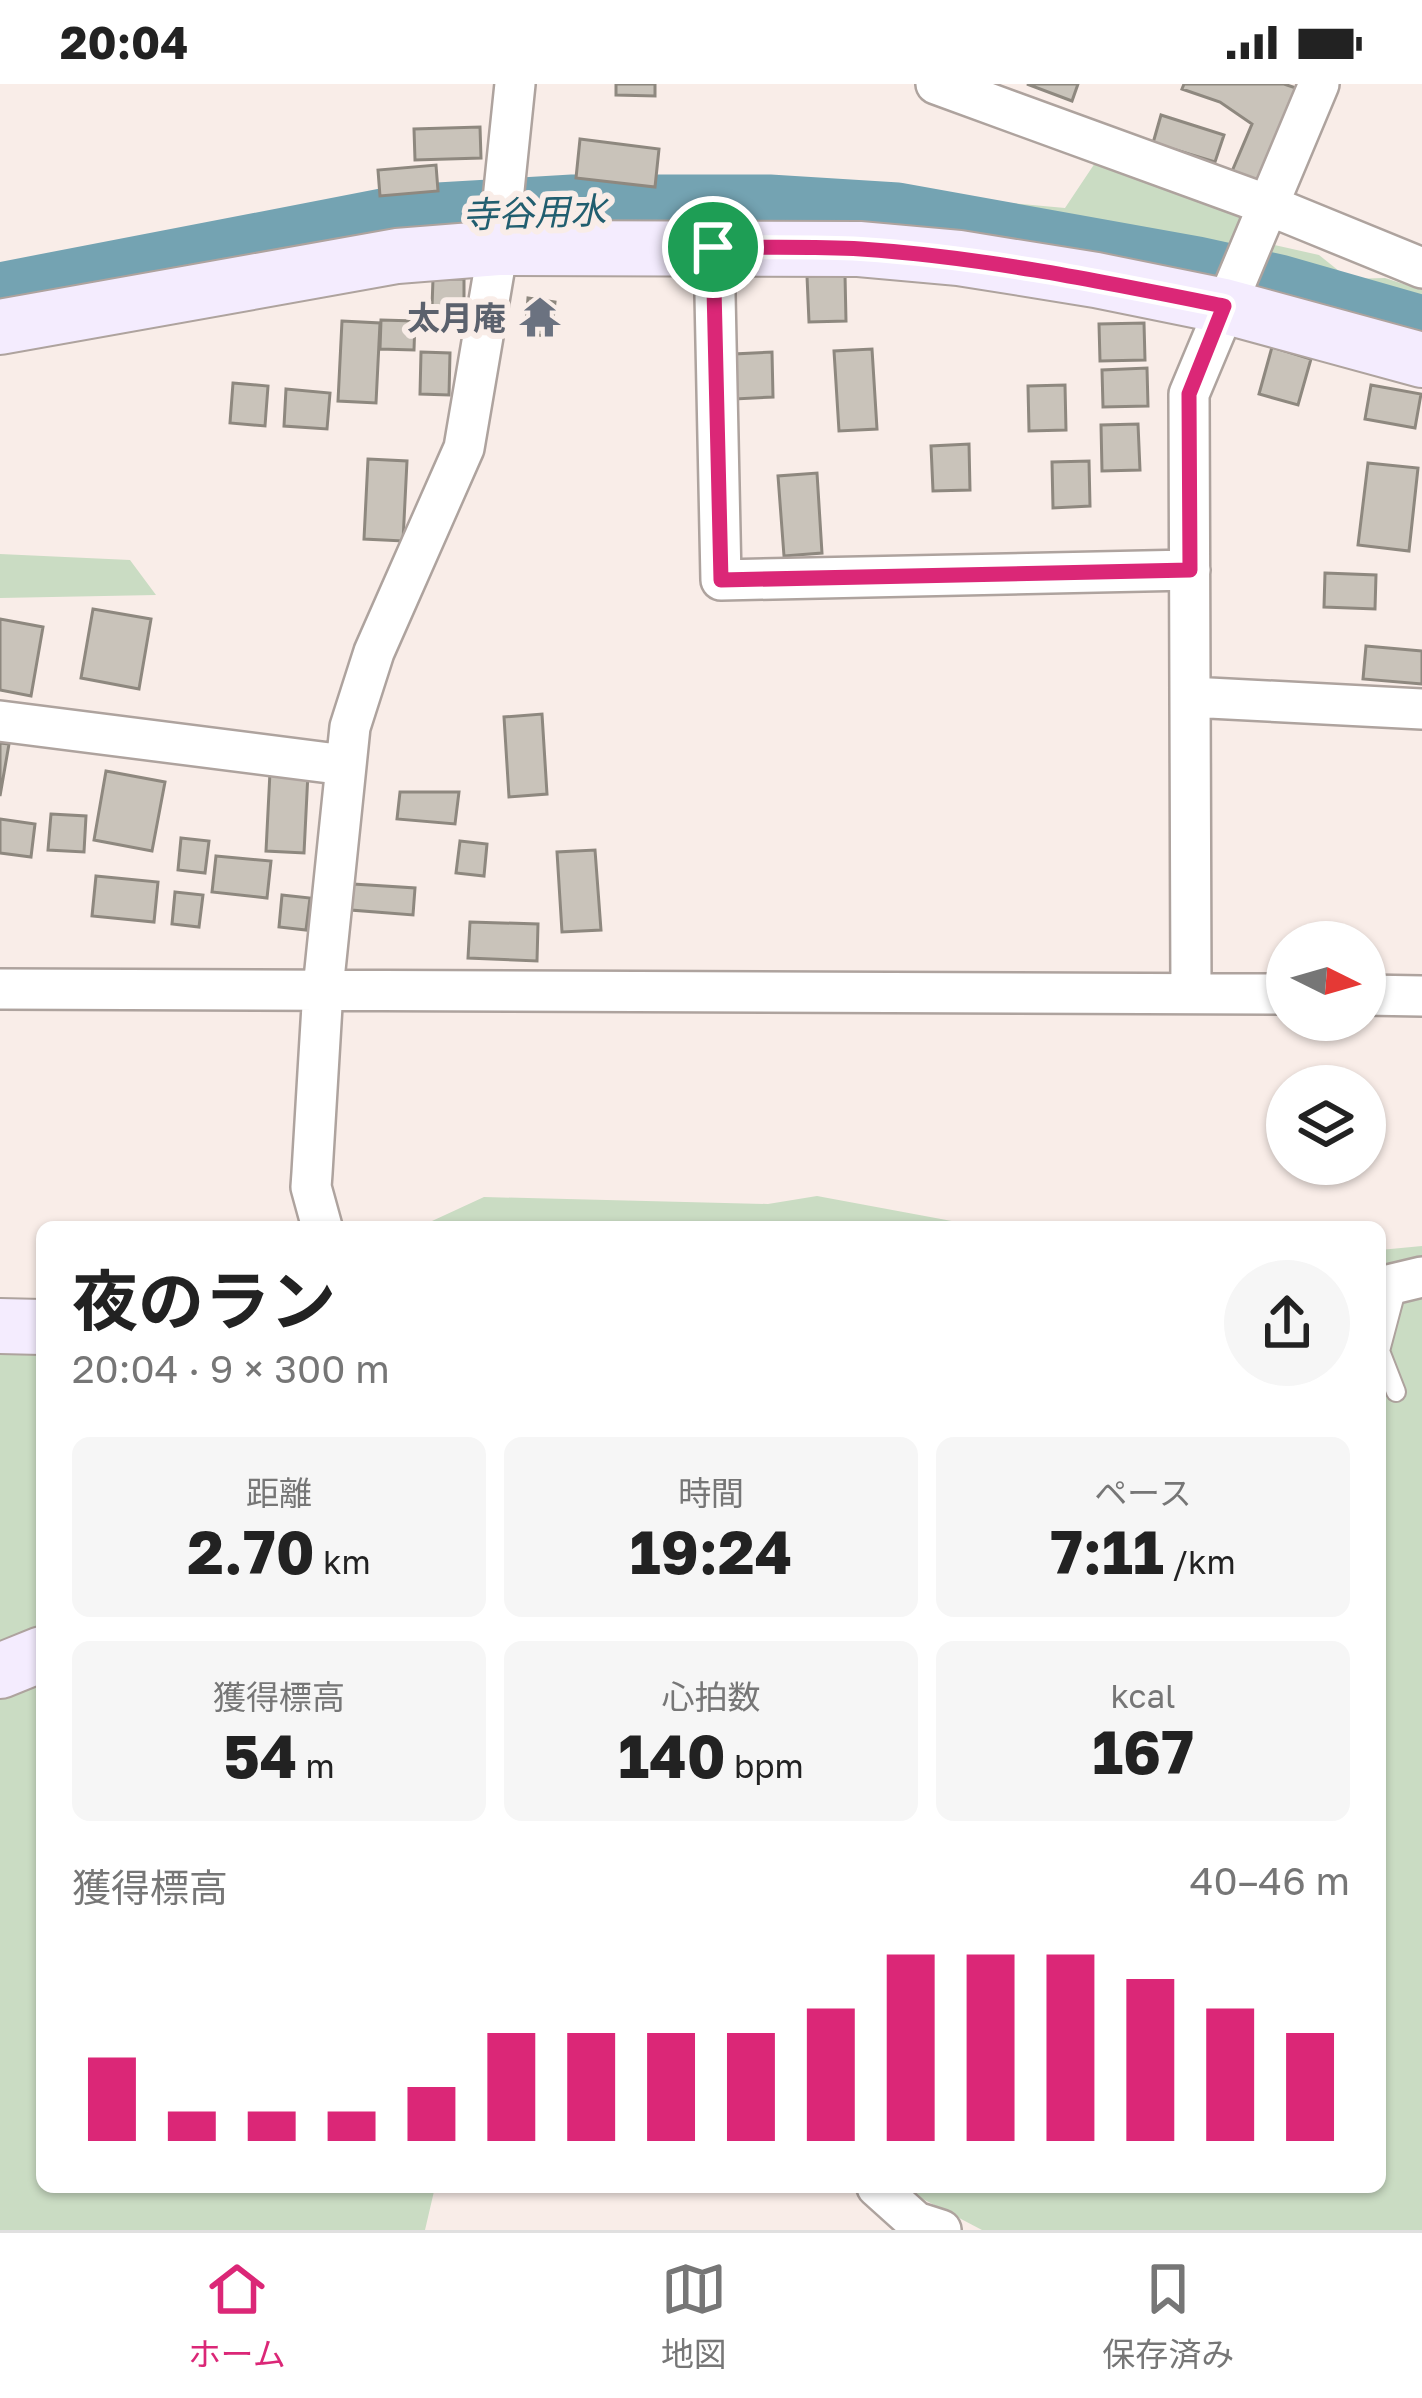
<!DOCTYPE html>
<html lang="ja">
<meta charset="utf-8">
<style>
:root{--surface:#fff;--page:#f6f6f6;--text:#222;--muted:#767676;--line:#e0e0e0;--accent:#db2777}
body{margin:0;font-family:"Golos Text","Noto Sans JP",sans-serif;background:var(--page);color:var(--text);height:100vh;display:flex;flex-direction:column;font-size:45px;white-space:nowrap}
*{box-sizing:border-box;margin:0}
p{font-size:39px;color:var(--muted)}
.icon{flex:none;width:66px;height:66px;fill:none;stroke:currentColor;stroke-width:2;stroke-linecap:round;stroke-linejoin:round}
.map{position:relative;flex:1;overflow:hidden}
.side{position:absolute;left:36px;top:1137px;width:1350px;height:972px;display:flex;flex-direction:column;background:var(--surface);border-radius:18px;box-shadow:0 3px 9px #0004}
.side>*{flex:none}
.needle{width:78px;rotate:95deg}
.tools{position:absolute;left:1266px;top:837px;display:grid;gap:24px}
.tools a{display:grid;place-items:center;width:120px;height:120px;border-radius:50%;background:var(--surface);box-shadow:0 3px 9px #0004;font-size:60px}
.pin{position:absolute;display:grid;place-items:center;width:102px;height:102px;color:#fff;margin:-51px;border:6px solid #fff;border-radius:50%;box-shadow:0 3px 12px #0007}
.round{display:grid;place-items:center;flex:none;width:126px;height:126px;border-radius:63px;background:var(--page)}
.head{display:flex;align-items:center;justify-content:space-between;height:204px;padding:0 36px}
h1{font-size:66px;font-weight:700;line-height:90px}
.figures{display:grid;grid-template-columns:repeat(3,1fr);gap:18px;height:204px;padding:12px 36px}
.figures div{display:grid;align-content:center;border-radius:18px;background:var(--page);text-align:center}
.figures b{font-size:60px;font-weight:700}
.figures small{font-size:33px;font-weight:400}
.figures p{font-size:33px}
.chart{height:336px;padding:24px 36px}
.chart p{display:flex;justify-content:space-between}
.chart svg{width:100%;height:216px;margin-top:12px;stroke:var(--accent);stroke-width:6}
.status{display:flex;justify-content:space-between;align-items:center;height:84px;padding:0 60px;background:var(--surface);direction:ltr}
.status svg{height:33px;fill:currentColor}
.menu{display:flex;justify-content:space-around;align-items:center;height:168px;border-top:3px solid var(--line);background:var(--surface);font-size:33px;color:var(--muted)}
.menu a{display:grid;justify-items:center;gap:6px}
.menu .selected{color:var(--accent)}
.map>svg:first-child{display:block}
</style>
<div class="status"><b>20:04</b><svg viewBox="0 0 49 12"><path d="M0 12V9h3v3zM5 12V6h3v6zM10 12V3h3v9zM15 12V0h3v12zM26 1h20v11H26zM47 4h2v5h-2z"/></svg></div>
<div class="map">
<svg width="1422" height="2146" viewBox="0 0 1422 2146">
<rect width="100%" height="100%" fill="#f9ede8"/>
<path fill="#cadcc3" d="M1101 70 1264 128 1265 159 1319 171 1349 195 1385 194 1422 206V256L743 139 740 94 1065 124Z
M0 470 130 476 156 511 0 514Z
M817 1112 984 1143H419L484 1113 768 1120Z
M1422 1162V2146H982L900 2103H1380V1166Z
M42 1229V2103H435L425 2146H0V1232Z"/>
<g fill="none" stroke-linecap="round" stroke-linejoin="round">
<path stroke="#74a3b2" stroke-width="63" d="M0 210 404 132 573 122H769L897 130 1197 184 1279 202 1422 243"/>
</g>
<path fill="#c9c3ba" stroke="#8e887f" stroke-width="3" d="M616 0H655V12L616 11Z
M1027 0H1078L1072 17Z
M1184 0H1284L1305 7 1269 112 1230 92 1252 40 1220 18 1182 5Z
M1161 31 1224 51 1215 78 1153 59Z
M480 43 481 74 415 76 414 45Z
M580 55 659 65 655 103 576 94Z
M436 81 438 107 380 112 378 86Z
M845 191 846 237 809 238 807 192Z
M433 195H464V224L432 223Z
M528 214 555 218 551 253 525 249Z
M381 236 415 237 414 266 380 265Z
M342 237 380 239 376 319 338 317Z
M1144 239 1145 276 1100 277 1099 240Z
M1272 263 1311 275 1298 321 1259 310Z
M872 265 877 345 839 347 834 267Z
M421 268 450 269 449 311 420 310Z
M772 268 773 313 735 315 734 270Z
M1147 284 1148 322 1103 323 1102 286Z
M233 299 268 302 265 342 230 339Z
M1065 301 1066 346 1029 347 1028 302Z
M1371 301 1421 310 1415 344 1365 335Z
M286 305 330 309 327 345 284 342Z
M1138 340 1140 386 1102 387 1101 341Z
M969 360 970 406 933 407 931 362Z
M368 375 407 377 403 457 364 455Z
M1089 377 1090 422 1053 424 1052 378Z
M1368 379 1418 384 1409 467 1358 461Z
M817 389 822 469 784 472 778 392Z
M1325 489 1376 491 1375 525 1324 523Z
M93 525 151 535 139 605 81 594Z
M0 535 43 543 31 612 0 606Z
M1366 562 1422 567V600L1363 595Z
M542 630 547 710 509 713 504 633Z
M0 659 9 660 0 712Z
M106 687 165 698 152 767 94 756Z
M270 688 308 689 304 769 266 767Z
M400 708H459L455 740 397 735Z
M51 730 86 732 84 768 48 766Z
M0 735 35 740 31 773 0 769Z
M181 754 209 757 205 789 178 786Z
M460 757 487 760 484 792 456 789Z
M595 766 601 846 562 848 557 768Z
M216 772 271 777 267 814 212 808Z
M96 792 158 798 154 838 92 832Z
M353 800 415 804 413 831 351 826Z
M175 808 203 811 199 843 172 840Z
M282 811 310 814 306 846 279 843Z
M470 838 538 840 537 877 468 874Z"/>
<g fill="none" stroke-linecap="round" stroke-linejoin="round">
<g stroke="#aea39e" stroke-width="22">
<path id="lane" d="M1396 1308 1380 1267 1398 1199"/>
</g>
<g stroke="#aea39e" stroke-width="44">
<path id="street" d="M936 0 1268 121 1422 184
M714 163 721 496 1190 486
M1190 613 1422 625
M0 637 345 681
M0 905 1287 910
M1191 909 1189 310 1319 0
M1365 911 1422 912
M322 1143 311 1103 312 1089 323 905 350 643 374 568 464 364 498 164 515 0
M1380 1203 1422 1193
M877 2103 916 2138 941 2146"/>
</g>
<g stroke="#aea39e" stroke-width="58">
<path id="secondary" d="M0 243 397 172 498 164 859 165 959 174 1096 196 1224 222 1422 276
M0 1242 42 1243
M0 1587 42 1570"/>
</g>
<use href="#lane" stroke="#fff" stroke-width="18"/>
<use href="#street" stroke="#fff" stroke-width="39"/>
<use href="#secondary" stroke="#f4ecfe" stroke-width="54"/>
</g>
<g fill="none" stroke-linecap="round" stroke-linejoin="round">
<g stroke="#fff" stroke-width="24">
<path id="route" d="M713 163C762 164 812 162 861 165 983 173 1104 198 1224 222L1189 310 1190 486 721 496Z"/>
</g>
<use href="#route" stroke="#db2777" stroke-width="15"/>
</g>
<defs>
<g id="temple-bare" transform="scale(3.24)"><path d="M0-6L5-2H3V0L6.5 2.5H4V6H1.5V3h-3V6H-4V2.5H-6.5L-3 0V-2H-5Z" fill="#6b7280" stroke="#f9ede8" stroke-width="2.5" paint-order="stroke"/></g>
</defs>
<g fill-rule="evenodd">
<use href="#temple-bare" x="540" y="233"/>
</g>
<g text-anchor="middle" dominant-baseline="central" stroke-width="12" stroke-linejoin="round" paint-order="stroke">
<g font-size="33" font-weight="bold" fill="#5b616d" stroke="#f9ede8" text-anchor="end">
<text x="506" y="233">太月庵</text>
</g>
<g font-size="36" font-style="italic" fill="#215e6f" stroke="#f9ede8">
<text transform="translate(534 128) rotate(-2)">寺谷用水</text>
</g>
</g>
</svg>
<div class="tools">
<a><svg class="needle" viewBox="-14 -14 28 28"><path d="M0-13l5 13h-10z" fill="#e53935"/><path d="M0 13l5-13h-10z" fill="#767676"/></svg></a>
<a><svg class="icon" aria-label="layers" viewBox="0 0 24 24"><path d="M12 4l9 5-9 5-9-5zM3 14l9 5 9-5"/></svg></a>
</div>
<div class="pin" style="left:713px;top:163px;background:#1e9e55"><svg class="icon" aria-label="arrive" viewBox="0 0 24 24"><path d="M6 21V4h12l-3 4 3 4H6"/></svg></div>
<section class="side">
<div class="head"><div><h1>夜のラン</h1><p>20:04 · 9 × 300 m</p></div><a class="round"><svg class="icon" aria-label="share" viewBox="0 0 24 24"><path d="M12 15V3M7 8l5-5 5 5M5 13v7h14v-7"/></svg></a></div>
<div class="figures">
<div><p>距離</p><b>2.70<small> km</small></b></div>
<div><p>時間</p><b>19:24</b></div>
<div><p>ペース</p><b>7:11<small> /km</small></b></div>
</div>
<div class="figures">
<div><p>獲得標高</p><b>54<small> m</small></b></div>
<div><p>心拍数</p><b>140<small> bpm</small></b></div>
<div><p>kcal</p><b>167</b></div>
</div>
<div class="chart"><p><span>獲得標高</span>40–46 m</p>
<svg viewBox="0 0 160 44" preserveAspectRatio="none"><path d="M5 44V27M15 44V38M25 44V38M35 44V38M45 44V33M55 44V22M65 44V22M75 44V22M85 44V22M95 44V17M105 44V6M115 44V6M125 44V6M135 44V11M145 44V17M155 44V22"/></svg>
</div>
</section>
</div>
<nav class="menu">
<a class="selected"><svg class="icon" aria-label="home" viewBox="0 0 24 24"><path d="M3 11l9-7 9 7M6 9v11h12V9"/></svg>ホーム</a>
<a><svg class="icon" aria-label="map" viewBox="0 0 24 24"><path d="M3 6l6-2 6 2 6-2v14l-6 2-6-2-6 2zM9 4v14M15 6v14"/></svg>地図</a>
<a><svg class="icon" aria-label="saved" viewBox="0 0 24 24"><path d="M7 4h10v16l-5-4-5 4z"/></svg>保存済み</a>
</nav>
